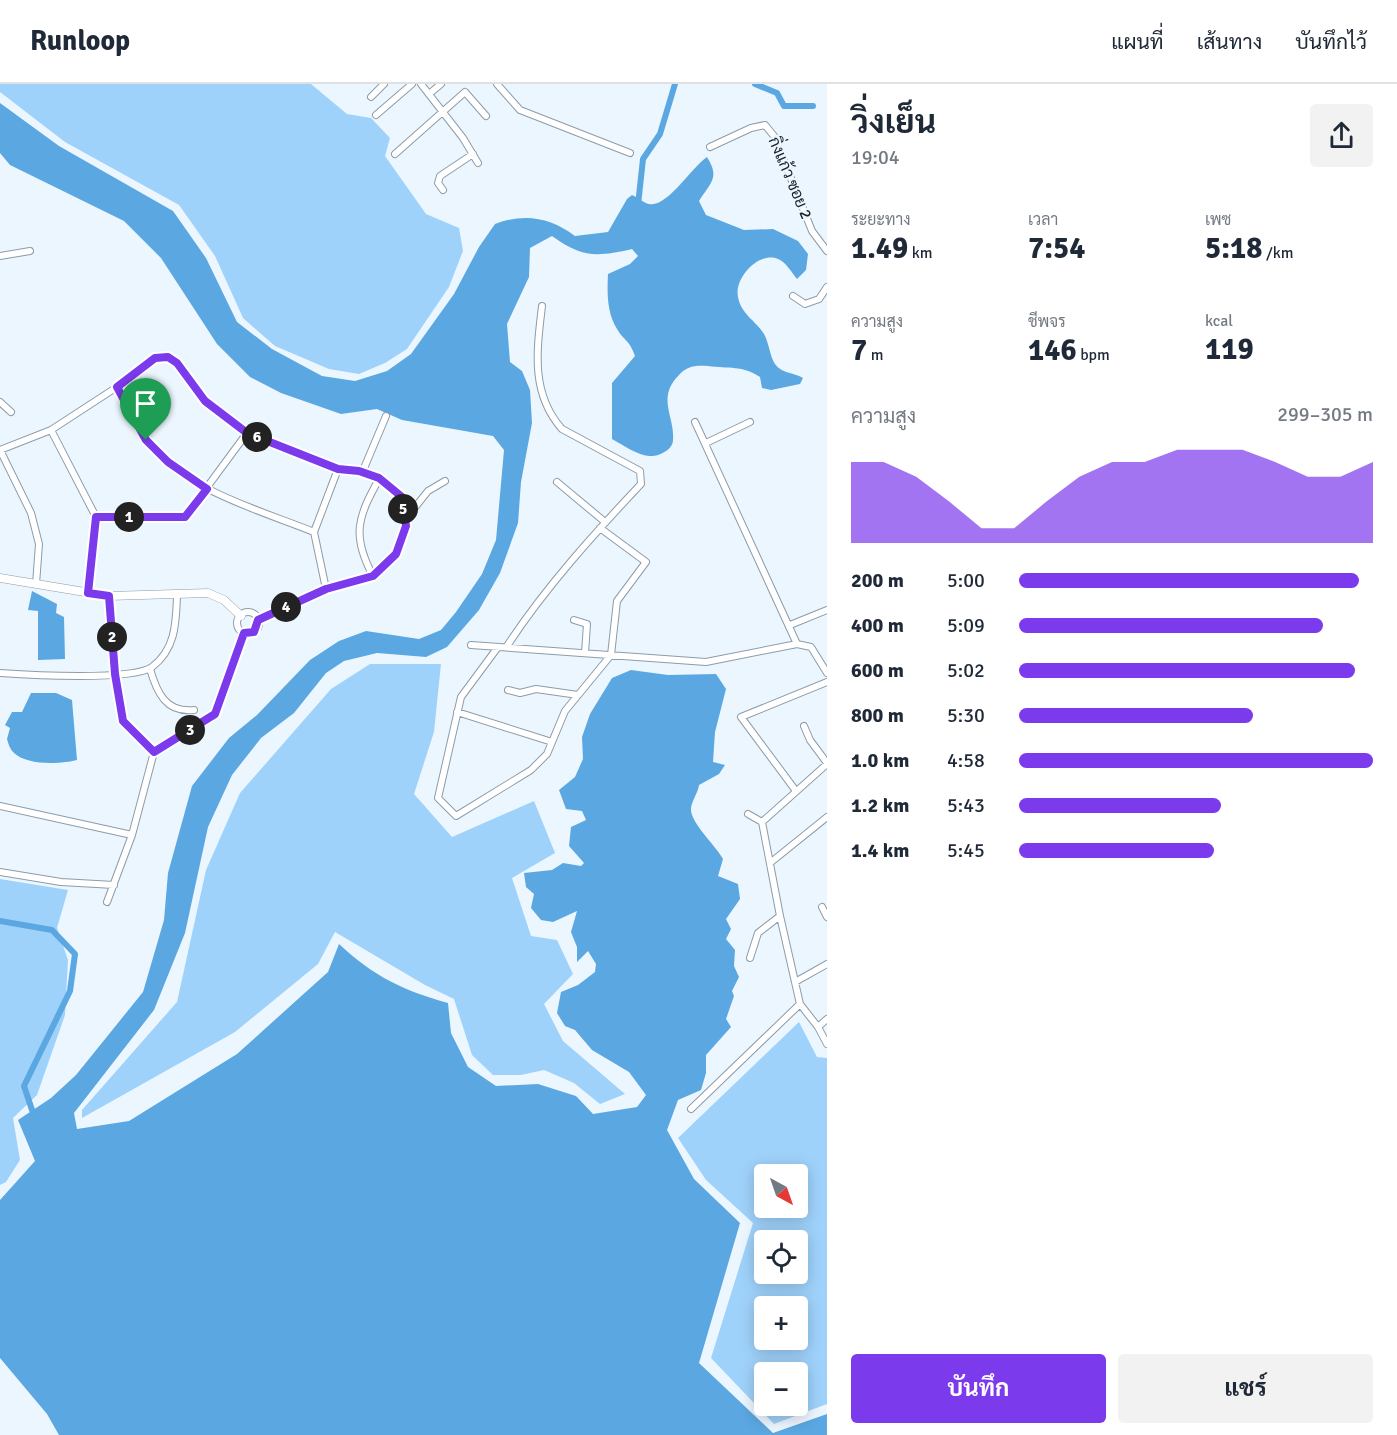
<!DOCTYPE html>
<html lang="th">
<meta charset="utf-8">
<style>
:root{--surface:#fff;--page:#f2f2f3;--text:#1f2937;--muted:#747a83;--line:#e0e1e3;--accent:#7c3aed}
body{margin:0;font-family:Signika,Sarabun,sans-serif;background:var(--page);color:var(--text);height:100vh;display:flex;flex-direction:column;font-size:22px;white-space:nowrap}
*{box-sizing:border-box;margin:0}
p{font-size:20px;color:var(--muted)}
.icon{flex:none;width:33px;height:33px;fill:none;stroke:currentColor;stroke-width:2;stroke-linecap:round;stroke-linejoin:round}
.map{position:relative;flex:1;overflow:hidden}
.sheet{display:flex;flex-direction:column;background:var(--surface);width:570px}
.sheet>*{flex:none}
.needle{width:39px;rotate:140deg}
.controls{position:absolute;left:754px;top:1080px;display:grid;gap:12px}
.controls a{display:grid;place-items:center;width:54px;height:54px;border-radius:6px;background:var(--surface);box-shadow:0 3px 15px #0003;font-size:30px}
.pin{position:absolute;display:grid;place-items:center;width:51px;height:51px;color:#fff;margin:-62px -26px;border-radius:50% 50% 50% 0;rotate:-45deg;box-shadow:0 0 6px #0007}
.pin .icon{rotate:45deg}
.km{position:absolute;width:30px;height:30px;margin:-15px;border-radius:50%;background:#222;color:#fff;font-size:16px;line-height:30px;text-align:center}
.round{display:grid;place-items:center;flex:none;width:63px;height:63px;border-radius:6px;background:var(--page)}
.summary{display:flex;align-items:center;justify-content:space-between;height:102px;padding:0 24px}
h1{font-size:33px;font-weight:700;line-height:45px}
.metrics{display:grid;grid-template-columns:repeat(3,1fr);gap:9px;height:102px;padding:6px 24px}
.metrics div{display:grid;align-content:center}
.metrics b{font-size:30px;font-weight:700}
.metrics small{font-size:16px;font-weight:400}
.metrics p{font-size:16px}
.chart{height:168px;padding:12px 24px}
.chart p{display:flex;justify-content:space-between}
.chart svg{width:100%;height:108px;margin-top:6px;fill:var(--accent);opacity:.7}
.cta{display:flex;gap:12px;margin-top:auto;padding:12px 24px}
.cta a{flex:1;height:69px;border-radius:6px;background:var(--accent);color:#fff;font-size:24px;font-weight:700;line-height:69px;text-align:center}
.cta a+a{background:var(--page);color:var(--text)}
ul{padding:0 24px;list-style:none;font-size:20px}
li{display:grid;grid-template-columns:96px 72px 1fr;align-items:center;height:45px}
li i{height:15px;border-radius:8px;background:var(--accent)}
header{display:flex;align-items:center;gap:36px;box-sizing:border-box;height:84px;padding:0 30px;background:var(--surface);border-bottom:2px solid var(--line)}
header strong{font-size:28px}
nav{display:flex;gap:33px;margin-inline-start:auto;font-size:21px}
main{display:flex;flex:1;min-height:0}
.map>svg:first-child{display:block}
</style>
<header>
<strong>Runloop</strong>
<nav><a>แผนที่</a><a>เส้นทาง</a><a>บันทึกไว้</a></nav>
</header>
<main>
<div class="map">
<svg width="827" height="1351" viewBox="0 0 827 1351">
<rect width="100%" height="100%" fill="#ecf6ff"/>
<path fill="#9fd2fb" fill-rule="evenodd" d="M0 0H311L347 30 371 34 390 54 385 72 426 130 459 144 463 167 449 203 407 265 385 279 359 290 329 285 275 262 243 234 215 172 179 121 65 58 0 8Z
M370 580H441L434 648 414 710 452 753 534 717 555 769 512 794 531 852 557 856 573 890 544 920 563 957 625 1010 600 1020 574 999 544 986 521 991H493L472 971 454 915 425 901 335 848 318 880 235 948 82 1034V1026L177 918 206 786 240 709 331 605Z
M0 795 68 806 57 844 68 876 65 931 37 1011 13 1034 20 1076 6 1098 0 1101Z
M799 938 817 973 827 974V1320L774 1340 711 1274 753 1139 706 1096 678 1054ZM765 1090H798V1124H765ZM765 1156H798V1190H765ZM798 1222V1256H765V1222ZM798 1288V1322H765V1288Z"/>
<path fill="#5ba7e1" d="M0 19 59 62 173 127 206 174 237 238 272 265 322 292 355 297 387 287 411 270 454 210 479 163 495 140C524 129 550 133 575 152L608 148 627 115 632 111C637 113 644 119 649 120 667 124 691 84 707 73 720 94 711 98 699 117L706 131 744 146 773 145 798 157 808 170 806 186 797 195C792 189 786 178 778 175 759 167 734 194 738 213 741 230 755 236 764 250 769 259 770 273 775 280 782 290 793 288 803 294L800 300 771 306 762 304 760 293C742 281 729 285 708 282 695 281 687 282 679 291 656 314 675 332 673 356 673 366 658 373 649 372 637 371 623 361 612 355V299L635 272C629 255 624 257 617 245 607 229 607 209 608 190L630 180 638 172 632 165C597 173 582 174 552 152L530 164 529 193 507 240 510 278 522 287 530 306 532 339 521 398 518 439 500 489 479 526 447 563 426 573 377 569 344 577 326 589 294 629 261 654 232 691 208 743 185 849 154 926 74 1029 77 1045 129 1037 237 970 328 888 339 860C373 892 404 907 448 919L451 949 468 983 496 1002 538 1000 576 1012 593 1030 637 1023 646 1011 629 988 592 966 575 946 565 942 557 929 561 908 578 901 595 888 596 880 588 867 577 878V863L571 848 577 827 553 838 541 836 531 824 534 810 526 803 524 789 552 786 563 779 581 782 584 779 569 762 571 743 586 736 582 727 566 725 559 706 575 693 583 675 582 653 590 630 612 594 631 586 668 591 716 590 726 605 715 648 713 678 725 681 719 690 699 701C698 709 691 718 691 725 690 738 716 762 723 775L718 792 738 800 740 815 726 835 731 845 726 855 735 866 734 882 739 893 732 907 734 912 726 935 731 943 706 971V989L701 1006 678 1016 667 1046 694 1095 740 1139 699 1279 773 1349 827 1330V1351H59L47 1330 0 1274V1116L35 1077 18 1036 51 1014 76 991 143 908 164 836 168 789 192 702 229 654 257 631 310 576 339 557 366 547 419 555 441 546 456 528 482 490 496 456 504 366 493 352 402 336 377 325 341 330 281 309 250 293 217 260 161 174 124 137 10 81 0 69Z
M32 507 57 520 56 529 64 533 65 575 38 576V527L28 526Z
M31 609H56L72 616 77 676C61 680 26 682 13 668 10 665 8 659 7 655L10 644 5 641 12 628H22Z"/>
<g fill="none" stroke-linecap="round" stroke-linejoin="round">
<path stroke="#5ba7e1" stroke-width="6" d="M755 0 777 9 784 22H813
M638 121 643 75 660 50 675 0
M0 837 52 846 75 870 70 907 24 1002 32 1026 39 1032"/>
<g stroke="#8d9ca9" stroke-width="8">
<path id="minor" d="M421 0 463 54 478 79
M497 0 520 26 630 69
M429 10 441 0
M371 13 384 0
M376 31 412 0
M710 63 751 44 765 41 774 52 812 147 827 167
M395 70 465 8 486 32
M443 106 438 99 440 92 473 70
M0 172 30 167
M793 212 805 220 819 215 827 203
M117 303C126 320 135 340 146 356 186 407 257 425 314 448L326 505
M0 318 11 328
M695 338 797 560
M51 346 96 433 88 509
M706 359 750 338
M0 366 51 346 117 303 155 274 168 273 177 279 205 317 247 349 338 385 359 387 379 395 402 413 406 442 396 470 373 492 326 505 258 536
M0 366 31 429 39 460 36 500
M362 389 386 332
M557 398 605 438
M96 433H185L247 349
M405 436 428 407 445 397
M314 448 338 385
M373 492C351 451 358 433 379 395
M109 512 115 590 123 637 154 668
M237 539a11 11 0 1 1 22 0a11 11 0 1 1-22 0Z
M574 536 587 540 585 569
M790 541 827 526
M471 561 706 578 797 560 811 563 827 589
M507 562C545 504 593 451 641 400L640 387 562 345C530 309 537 265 542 222
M498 563 461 613 438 714 456 732 531 686 547 670 565 627 611 571 617 517 646 478 600 444
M150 585C157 609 166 629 194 626
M0 589C28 591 132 597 152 583 176 565 176 538 177 512
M508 606 520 609 536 605 578 611
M457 628 552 658
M804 642 810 656 827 679
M796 707 741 633 827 598
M0 722 132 751
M748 730 762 738
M770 779 827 733
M0 788 61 798 114 801
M107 818 132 751 154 668 215 630 244 549
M822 823 827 833
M780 832 800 920 818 943 827 935
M750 874 758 849 780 832 762 738 827 680
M795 898 827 880
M818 943 827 960
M691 1025 800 920"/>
</g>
<g stroke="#8d9ca9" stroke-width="9">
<path id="tertiary" d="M0 494 109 512 208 509 224 516 241 532"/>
</g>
<use href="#minor" stroke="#fff" stroke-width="6"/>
<use href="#tertiary" stroke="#fff" stroke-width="8"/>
</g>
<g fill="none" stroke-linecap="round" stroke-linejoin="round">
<g stroke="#fff" stroke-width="12">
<path id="route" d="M168 273 177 279 205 317 247 349 338 385 359 387 379 394 402 413 406 442 396 470 373 492 326 505 258 536 254 548 244 549 215 630 154 668 123 637 115 590 109 512 88 509 96 433H185L207 405 168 378 146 356 117 303 155 274Z"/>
</g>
<use href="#route" stroke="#7c3aed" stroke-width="8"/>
</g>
<g text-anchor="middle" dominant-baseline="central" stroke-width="4.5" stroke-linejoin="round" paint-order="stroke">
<g font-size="16" fill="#1a2025" stroke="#ecf6ff">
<text transform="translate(790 94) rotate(67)">กิ่งแก้ว ซอย 2</text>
</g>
</g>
</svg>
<div class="controls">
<a><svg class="needle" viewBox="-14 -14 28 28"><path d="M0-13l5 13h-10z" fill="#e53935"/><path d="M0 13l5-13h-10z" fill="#747a83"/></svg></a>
<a><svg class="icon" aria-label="locate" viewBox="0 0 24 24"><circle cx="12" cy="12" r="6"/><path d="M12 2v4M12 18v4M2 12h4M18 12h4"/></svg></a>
<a>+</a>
<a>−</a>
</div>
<div class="pin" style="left:146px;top:356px;background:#1e9e55"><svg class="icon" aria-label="arrive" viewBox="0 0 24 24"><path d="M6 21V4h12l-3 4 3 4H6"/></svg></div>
<b class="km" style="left:129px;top:433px">1</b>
<b class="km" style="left:112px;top:553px">2</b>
<b class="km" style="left:190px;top:646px">3</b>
<b class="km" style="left:286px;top:523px">4</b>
<b class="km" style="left:403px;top:425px">5</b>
<b class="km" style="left:257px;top:353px">6</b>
</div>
<section class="sheet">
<div class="summary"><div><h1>วิ่งเย็น</h1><p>19:04</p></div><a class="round"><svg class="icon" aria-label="share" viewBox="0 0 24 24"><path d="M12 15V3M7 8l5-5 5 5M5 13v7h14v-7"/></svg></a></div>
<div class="metrics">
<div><p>ระยะทาง</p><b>1.49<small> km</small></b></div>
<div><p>เวลา</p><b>7:54</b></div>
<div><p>เพซ</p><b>5:18<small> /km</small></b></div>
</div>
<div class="metrics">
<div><p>ความสูง</p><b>7<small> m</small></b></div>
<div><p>ชีพจร</p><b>146<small> bpm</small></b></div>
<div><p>kcal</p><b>119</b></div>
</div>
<div class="chart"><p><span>ความสูง</span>299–305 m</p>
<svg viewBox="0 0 160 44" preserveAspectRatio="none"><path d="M0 44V11L10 11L20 17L30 27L40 38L50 38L60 27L70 17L80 11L90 11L100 6L110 6L120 6L130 11L140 17L150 17L160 11V44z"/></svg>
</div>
<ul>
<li><b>200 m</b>5:00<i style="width:96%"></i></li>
<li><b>400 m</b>5:09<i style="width:86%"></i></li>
<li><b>600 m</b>5:02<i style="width:95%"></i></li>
<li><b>800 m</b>5:30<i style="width:66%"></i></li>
<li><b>1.0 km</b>4:58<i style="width:100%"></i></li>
<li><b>1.2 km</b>5:43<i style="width:57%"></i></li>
<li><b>1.4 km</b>5:45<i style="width:55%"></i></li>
</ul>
<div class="cta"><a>บันทึก</a><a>แชร์</a></div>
</section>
</main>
